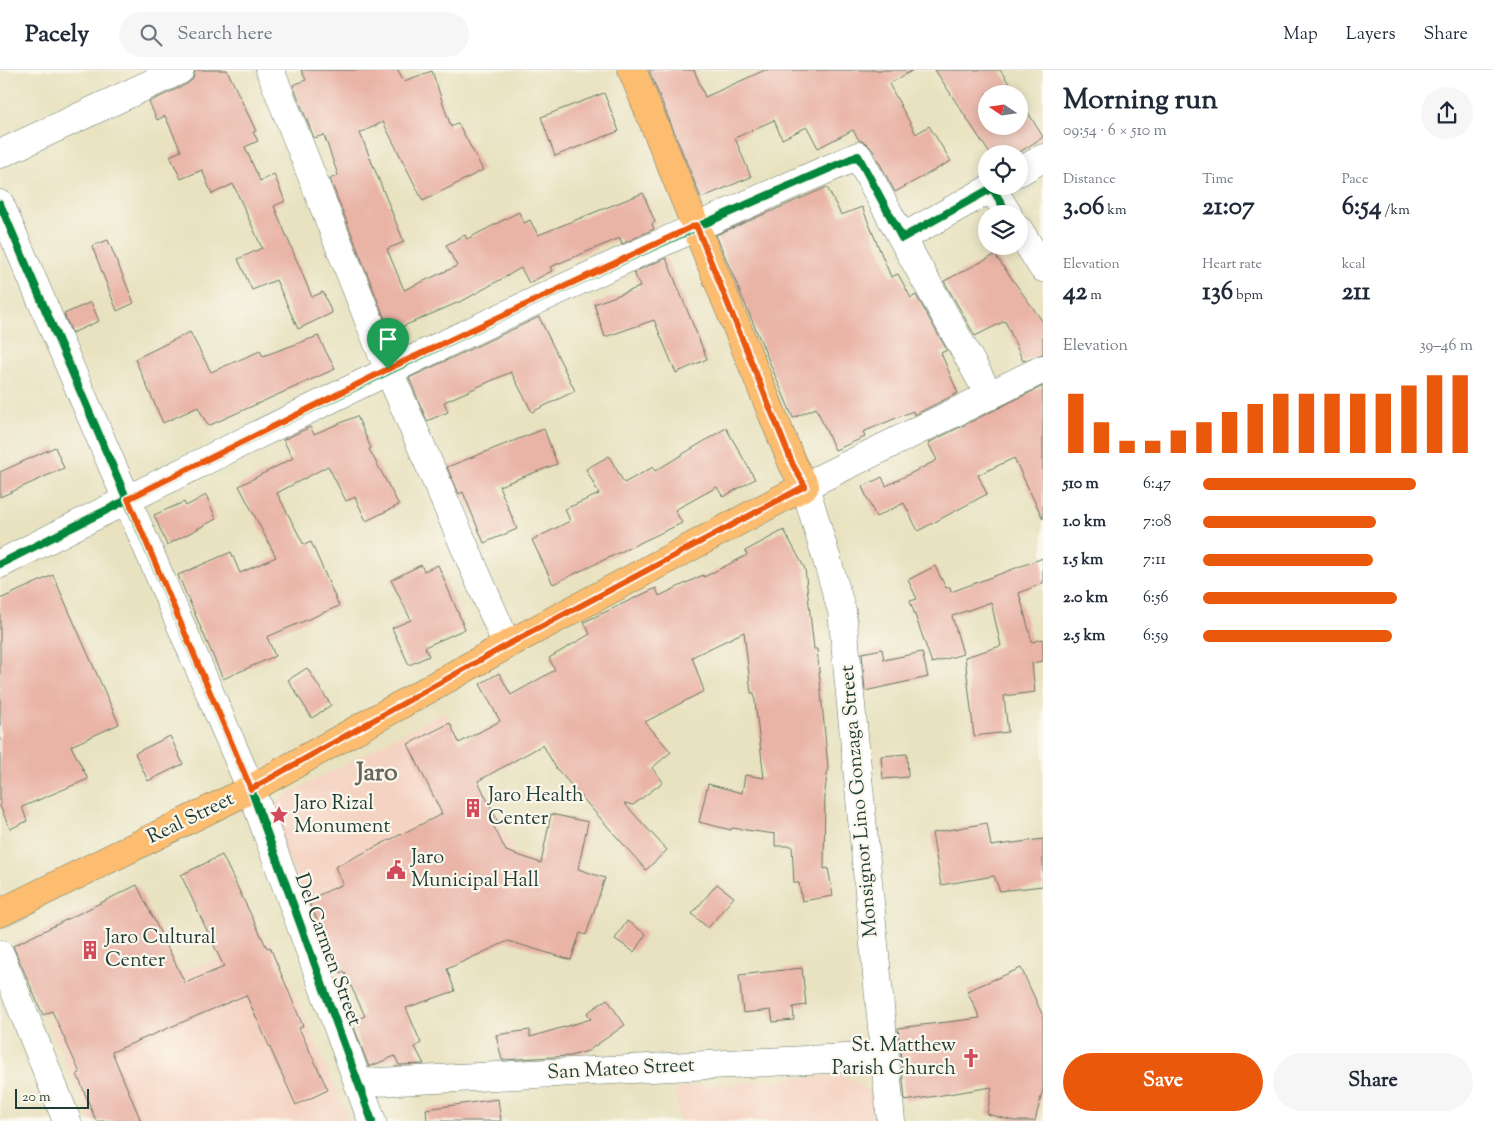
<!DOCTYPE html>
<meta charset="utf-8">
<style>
:root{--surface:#fff;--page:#f6f6f7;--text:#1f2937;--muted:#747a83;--line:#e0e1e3;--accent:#ea580c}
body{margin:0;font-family:"Sorts Mill Goudy",serif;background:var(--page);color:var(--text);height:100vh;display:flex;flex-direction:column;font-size:19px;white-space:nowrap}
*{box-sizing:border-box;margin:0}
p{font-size:16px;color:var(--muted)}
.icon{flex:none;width:28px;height:28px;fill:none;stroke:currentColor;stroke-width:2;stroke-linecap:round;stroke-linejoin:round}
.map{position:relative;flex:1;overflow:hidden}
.side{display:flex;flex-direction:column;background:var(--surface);width:450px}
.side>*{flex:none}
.needle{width:32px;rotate:283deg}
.tools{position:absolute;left:978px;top:15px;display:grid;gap:10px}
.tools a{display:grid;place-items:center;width:50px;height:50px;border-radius:50%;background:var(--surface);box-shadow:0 2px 12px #0003;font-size:25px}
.scale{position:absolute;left:15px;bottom:12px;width:74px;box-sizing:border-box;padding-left:5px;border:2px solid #1f3d34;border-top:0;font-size:14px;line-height:18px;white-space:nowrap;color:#1f3d34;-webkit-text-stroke:4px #fbf7ec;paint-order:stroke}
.pin{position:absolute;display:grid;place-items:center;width:42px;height:42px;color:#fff;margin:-51px -21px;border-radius:50% 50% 50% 0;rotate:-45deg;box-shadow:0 0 5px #0007}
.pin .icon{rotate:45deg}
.round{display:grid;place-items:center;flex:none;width:52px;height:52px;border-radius:26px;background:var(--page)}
.head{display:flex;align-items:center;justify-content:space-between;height:85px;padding:0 20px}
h1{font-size:28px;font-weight:700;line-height:38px}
.metrics{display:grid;grid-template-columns:repeat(3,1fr);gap:8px;height:85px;padding:5px 20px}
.metrics div{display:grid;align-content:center}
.metrics b{font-size:25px;font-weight:700}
.metrics small{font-size:14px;font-weight:400}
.metrics p{font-size:14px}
.chart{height:140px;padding:10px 20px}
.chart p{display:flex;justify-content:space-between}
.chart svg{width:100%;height:90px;margin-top:5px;stroke:var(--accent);stroke-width:6}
.primary-button{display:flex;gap:10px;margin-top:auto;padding:10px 20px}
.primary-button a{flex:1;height:58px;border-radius:30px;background:var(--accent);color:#fff;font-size:20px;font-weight:700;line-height:58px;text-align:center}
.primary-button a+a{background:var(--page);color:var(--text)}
ul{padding:0 20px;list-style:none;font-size:16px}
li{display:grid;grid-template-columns:80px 60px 1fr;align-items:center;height:38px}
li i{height:12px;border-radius:6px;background:var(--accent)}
header{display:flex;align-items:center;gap:30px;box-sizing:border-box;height:70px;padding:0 25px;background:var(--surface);border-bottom:1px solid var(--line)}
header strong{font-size:24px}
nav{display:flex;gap:28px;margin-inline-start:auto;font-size:18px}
.search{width:350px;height:45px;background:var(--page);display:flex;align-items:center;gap:12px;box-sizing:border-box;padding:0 18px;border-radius:28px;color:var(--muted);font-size:19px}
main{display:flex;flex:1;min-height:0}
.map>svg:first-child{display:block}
</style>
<header>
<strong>Pacely</strong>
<div class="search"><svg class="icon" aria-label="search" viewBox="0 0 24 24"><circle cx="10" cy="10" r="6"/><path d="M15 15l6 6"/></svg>Search here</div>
<nav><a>Map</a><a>Layers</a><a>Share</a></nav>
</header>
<main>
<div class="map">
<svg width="1043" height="1051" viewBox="0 0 1043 1051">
<rect width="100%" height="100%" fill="#fbf7ec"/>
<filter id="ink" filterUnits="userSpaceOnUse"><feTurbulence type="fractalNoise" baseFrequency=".02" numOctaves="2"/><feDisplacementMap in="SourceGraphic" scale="10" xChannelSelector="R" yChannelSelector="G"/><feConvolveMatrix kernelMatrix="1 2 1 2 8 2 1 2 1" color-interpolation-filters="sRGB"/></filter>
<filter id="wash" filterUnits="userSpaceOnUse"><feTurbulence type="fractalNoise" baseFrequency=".0096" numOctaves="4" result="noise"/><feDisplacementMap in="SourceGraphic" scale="20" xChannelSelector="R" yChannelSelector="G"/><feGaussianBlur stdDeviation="1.12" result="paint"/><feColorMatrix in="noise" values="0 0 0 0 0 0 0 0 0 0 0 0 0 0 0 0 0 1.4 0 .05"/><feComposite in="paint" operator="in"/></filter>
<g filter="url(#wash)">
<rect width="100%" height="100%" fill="#e8e2c0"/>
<path fill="#f5d3c2" d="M446 641 528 810 342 913 266 736Z
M271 869 349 1051H91L48 952Z
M837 1005 855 1011 874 1027 884 1051H679L676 1018Z"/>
<g id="blocks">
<path fill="#e9b3a6" d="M195 0H227L256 61 253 62 258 71 245 77 260 111 274 104 285 131 274 136 312 227 323 222 332 243 298 259 276 210 252 220 238 189 262 178 233 114 212 124 202 100 181 109 170 86 181 81 165 46 157 50 149 32 187 14 193 9Z
M301 0H398L404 11 432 1 451 57 458 53 483 100 423 131 383 52 360 63 404 172 387 179 404 220 457 196 446 175 465 165 467 169 519 142 524 153 530 150 538 165 643 123 655 152 652 154 654 159 622 174 620 168 550 197 552 201 529 213 521 198 466 229 390 262 330 109 338 105 324 65 314 68 293 15 306 10Z
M649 0H694L705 27 765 0H913L889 14 916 64 929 56 951 91 895 122 872 79 866 73 859 70 853 60 818 78 807 57 782 69 774 50 735 68 751 107 701 128Z
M935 0H1000L1016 24H986V56H1019V28L1043 67 1017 84H990Z
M604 23 619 61 555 86 541 47Z
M827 117 841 145 862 137 891 207 898 204 911 228 916 225 947 280 941 283 958 323 914 345 913 341 863 362 865 367 835 380 816 338 793 348 716 165Z
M108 170 134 233 117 241 92 176Z
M995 185 1043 252V284L1023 291 1005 251 975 266 944 211Z
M666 188 707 289 676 303 654 250 605 267 594 234 640 217 634 202Z
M91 232 99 251 72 263 64 244Z
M539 247 575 321 532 342 511 302 444 332 448 342 427 351 409 308Z
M190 262 211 302 260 281 263 286 318 266 335 299 208 356 198 337 163 353 135 289Z
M1043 316V449L1014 388 978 405 987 424 918 461 904 433 876 447 862 417 882 407 886 416 937 390 928 373Z
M357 346 371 378 369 379 399 435 366 451 355 427 346 431 328 396 277 423 304 475 311 472 339 536 267 567 275 586 223 609 178 505 231 482 240 503 276 487 239 416 293 388 283 370 310 357 314 364Z
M726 358 755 409 723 427 717 417 675 440 682 453 553 514 532 470 570 451 565 439 599 424 586 399 609 386 624 413 653 397 655 401Z
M544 359 557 394 499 416 517 459 484 473 463 422 459 424 447 397Z
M55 377 64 398 0 427V402Z
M206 425 216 449 167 475 154 445 184 432 186 436Z
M784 460 805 499 814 579H817L828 697 825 721 824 799 828 798 833 826 802 831 799 813H794L792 776H775V764L732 758 731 760 699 752 708 714 742 723 745 705 764 708 754 623H751L744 562 692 587 704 621 645 652 671 682 652 698 663 712 633 735 624 733 667 780 646 800 556 698 543 675 478 711 499 754 494 757 506 781 541 793 551 744 588 752 578 799 605 808 586 865 580 863 571 890 508 871 447 899 455 921 406 938 421 973 415 977 424 994 399 995 395 986 369 997 352 952 365 946 344 901 341 903 308 830 343 814 335 797 442 744 408 674 450 653 459 673 500 651 480 614 499 603 511 625 555 600 549 588 590 564 584 552 656 518 659 526 703 505 704 507 747 485 745 481Z
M1043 488V513L1019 523 1032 572 1043 569V591L1032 593 1035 622 1004 626 1008 662 974 666 965 587 1001 576 991 532 952 546 963 584 932 593 910 531 917 529 908 510 935 496 946 518 950 517 951 522Z
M421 495 424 501 438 495 465 559 425 577 429 586 409 595 392 558 411 550 391 510Z
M53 505 119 654 71 676 88 709 22 737 27 751 10 759 0 736V529Z
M882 579 884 590 922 582 928 607 865 621 862 583Z
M307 598 331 635 312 648 288 610Z
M170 666 183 694 148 711 135 683Z
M907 684 908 707 883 709 881 686Z
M987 753 991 776 1043 769V816L1000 821 994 806 941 815 932 763Z
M222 785 267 878 270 877 303 956 299 958 328 1020 296 1035 246 925 112 982 141 1051H96L77 1004 80 1003 52 941 43 945 13 876 137 815 185 913 224 897 181 805Z
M717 814 734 827 708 858 692 844Z
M627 851 646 864 634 882 615 869Z
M802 898 806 935 793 937 794 950 773 952 771 940 743 943 739 905Z
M1021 898 1043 946V1019L1035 1051H1014L987 1044 992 1017 905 1031 898 958 980 948 967 921Z
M607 929 625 955 588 981 570 986 502 990 496 965 530 960V967L591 949 587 943Z
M498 1029 501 1051H427L426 1039Z"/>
</g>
</g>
<g filter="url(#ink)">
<use href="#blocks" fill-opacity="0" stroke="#657765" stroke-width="1"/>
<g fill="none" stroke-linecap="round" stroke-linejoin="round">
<g stroke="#657765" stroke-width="29">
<path id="minor" d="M270 0 388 299 507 575
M0 84 180 0
M1019 102 1043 88
M992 118 1008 144
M0 134 251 719 372 1051
M1019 160 1043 198
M902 168 990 326
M0 494C283 350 567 211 858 86L902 168 995 116
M0 884 67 1051
M358 1013 885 986
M891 1051 842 541 805 416 1043 299"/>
</g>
<g stroke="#657765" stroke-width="29">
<path id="major" d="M0 843 251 719 507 575 805 416 793 395 632 0"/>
</g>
<use href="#minor" stroke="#fff" stroke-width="28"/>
<use href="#major" stroke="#fcbd6f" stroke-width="28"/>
<g stroke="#fbf7ec" stroke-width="11">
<path id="cycleway" d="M0 134 251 719 372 1051
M0 494C283 350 567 211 858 86L902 168 992 118 1008 144"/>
</g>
<use href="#cycleway" stroke="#00873e" stroke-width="8"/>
</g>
</g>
<g fill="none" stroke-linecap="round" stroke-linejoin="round" filter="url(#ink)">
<g stroke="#fff" stroke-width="10">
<path id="route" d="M696 155 793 395 805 416 507 575 251 719 128 429 388 299Z"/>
</g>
<use href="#route" stroke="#ea580c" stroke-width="6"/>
</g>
<defs>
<g id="building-bare" transform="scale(1.5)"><path d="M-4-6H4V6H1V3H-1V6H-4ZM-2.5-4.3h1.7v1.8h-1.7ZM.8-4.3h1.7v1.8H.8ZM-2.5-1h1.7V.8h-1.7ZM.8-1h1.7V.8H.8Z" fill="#d1495b" stroke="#fbf7ec" stroke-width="2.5" paint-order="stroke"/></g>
<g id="sight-bare" transform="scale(1.5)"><path d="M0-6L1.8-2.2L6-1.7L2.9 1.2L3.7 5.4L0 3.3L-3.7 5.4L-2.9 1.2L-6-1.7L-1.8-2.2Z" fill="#d1495b" stroke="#fbf7ec" stroke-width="2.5" paint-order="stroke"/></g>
<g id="civic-bare" transform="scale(1.5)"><path d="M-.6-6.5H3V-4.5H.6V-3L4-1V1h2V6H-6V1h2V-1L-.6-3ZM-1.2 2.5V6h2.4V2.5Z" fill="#d1495b" stroke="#fbf7ec" stroke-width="2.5" paint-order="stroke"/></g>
<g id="church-bare" transform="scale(1.5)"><path d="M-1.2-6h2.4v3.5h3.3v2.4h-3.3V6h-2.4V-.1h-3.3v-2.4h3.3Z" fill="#d1495b" stroke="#fbf7ec" stroke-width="2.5" paint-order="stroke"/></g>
</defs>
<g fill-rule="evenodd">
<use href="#building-bare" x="473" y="738"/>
<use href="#sight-bare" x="279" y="745"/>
<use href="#civic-bare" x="396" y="800"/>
<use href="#building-bare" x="90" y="880"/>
<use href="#church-bare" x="971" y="988"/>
</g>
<g text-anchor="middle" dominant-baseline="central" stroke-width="4.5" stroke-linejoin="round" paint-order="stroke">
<g font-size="20" fill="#1f3d34" stroke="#fbf7ec" text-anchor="start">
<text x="488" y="726">Jaro Health<tspan x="488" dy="23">Center</tspan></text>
<text x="294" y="734">Jaro Rizal<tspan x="294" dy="23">Monument</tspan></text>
<text x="411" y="788">Jaro<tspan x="411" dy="23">Municipal Hall</tspan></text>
<text x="105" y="868">Jaro Cultural<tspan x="105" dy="23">Center</tspan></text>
<text x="956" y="976" text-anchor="end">St. Matthew<tspan x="956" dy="23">Parish Church</tspan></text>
</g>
<g font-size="20" fill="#1f3d34" stroke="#fbf7ec">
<text transform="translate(860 731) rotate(-95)">Monsignor Lino Gonzaga Street</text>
<text transform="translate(191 749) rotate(-26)">Real Street</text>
<text transform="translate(327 880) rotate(70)">Del Carmen Street</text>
<text transform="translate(621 1000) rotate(-3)">San Mateo Street</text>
</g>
<g font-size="25" font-weight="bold" fill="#66665c" stroke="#fbf7ec">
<text x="377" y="704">Jaro</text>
</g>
</g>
</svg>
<div class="tools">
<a><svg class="needle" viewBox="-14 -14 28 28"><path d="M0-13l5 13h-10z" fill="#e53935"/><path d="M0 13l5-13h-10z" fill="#747a83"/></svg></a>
<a><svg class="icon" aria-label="locate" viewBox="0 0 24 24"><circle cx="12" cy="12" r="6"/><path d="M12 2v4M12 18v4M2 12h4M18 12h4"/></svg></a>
<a><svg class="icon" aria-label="layers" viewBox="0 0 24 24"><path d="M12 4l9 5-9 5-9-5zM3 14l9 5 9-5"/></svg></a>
</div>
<div class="scale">20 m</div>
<div class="pin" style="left:388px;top:299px;background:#1e9e55"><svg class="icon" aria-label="arrive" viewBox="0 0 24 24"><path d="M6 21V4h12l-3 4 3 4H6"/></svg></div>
</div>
<section class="side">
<div class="head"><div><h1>Morning run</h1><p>09:54 · 6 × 510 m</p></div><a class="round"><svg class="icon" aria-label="share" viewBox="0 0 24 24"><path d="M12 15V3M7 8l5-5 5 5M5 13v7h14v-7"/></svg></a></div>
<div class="metrics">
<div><p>Distance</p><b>3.06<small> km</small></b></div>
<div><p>Time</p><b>21:07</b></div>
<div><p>Pace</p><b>6:54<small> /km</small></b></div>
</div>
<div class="metrics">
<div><p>Elevation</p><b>42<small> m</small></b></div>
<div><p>Heart rate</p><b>136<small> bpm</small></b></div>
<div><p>kcal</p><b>211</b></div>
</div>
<div class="chart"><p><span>Elevation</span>39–46 m</p>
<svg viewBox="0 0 160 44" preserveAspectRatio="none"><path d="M5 44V15M15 44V29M25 44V38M35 44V38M45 44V33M55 44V29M65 44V24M75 44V20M85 44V15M95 44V15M105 44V15M115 44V15M125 44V15M135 44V11M145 44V6M155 44V6"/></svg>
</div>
<ul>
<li><b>510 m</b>6:47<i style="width:79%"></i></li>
<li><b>1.0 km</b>7:08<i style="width:64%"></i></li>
<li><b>1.5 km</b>7:11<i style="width:63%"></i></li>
<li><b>2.0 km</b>6:56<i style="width:72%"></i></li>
<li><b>2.5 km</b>6:59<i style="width:70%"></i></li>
</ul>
<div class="primary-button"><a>Save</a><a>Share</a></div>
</section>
</main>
